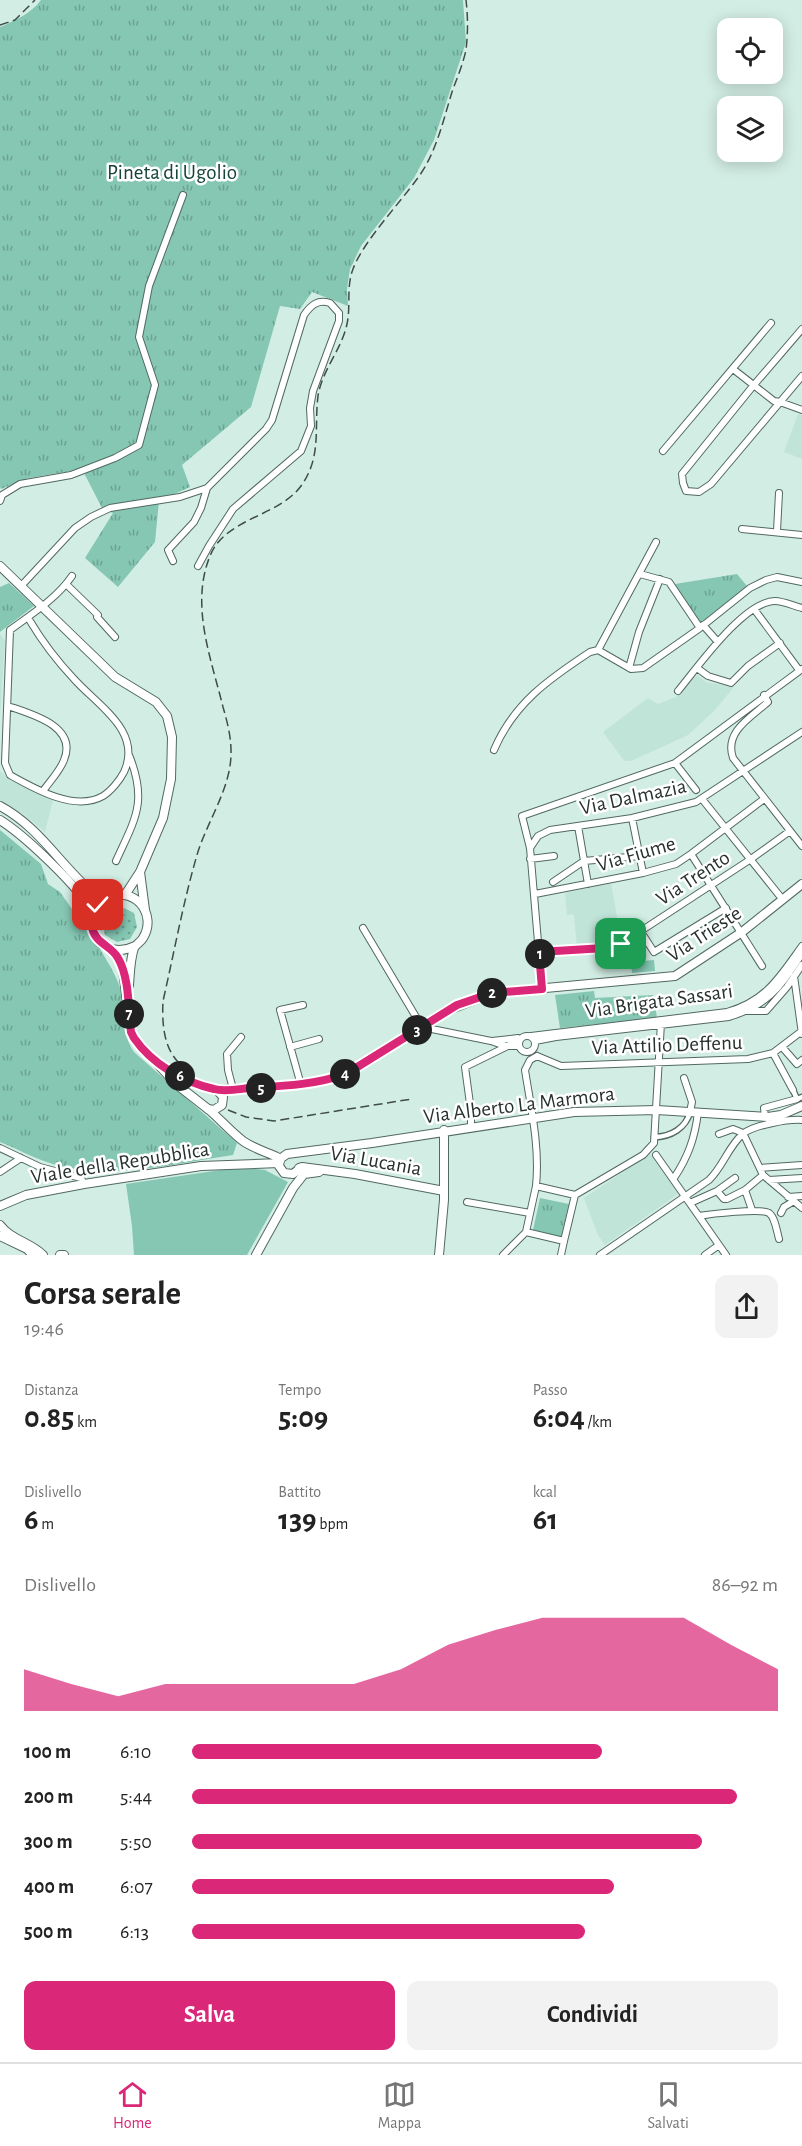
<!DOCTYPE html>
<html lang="it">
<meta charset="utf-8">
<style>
:root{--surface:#fff;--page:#f2f2f2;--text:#222;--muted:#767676;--line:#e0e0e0;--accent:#db2777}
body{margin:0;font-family:"Alegreya Sans",sans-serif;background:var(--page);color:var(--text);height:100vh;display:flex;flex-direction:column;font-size:22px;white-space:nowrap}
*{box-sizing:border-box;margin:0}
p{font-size:20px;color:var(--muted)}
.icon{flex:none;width:33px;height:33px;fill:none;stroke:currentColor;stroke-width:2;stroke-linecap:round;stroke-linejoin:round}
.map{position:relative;height:1255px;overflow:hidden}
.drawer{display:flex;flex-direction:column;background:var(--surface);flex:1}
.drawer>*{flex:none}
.controls{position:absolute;left:717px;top:18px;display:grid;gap:12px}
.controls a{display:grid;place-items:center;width:66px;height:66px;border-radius:12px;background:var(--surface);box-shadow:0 3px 15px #0003;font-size:30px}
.pin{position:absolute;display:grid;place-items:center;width:51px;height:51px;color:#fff;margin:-26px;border-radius:12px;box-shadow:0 3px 9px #0006}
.km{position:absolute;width:30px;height:30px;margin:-15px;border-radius:50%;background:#222;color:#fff;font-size:16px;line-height:30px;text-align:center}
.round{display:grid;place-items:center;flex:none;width:63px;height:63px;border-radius:12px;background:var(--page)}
.headline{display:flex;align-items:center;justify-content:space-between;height:102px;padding:0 24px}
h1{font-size:33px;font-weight:600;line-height:45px}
.figures{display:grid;grid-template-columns:repeat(3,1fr);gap:9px;height:102px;padding:6px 24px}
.figures div{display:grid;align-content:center}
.figures b{font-size:30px;font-weight:600}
.figures small{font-size:16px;font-weight:400}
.figures p{font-size:16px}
.chart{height:168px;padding:12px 24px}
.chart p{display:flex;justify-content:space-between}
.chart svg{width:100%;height:108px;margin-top:6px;fill:var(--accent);opacity:.7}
.primary-button{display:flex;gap:12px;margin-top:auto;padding:12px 24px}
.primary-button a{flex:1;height:69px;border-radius:12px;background:var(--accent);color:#fff;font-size:24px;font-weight:600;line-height:69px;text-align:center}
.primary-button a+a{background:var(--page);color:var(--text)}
ul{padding:0 24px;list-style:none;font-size:20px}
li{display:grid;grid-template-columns:96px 72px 1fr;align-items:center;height:45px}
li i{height:15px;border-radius:8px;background:var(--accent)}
.tab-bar{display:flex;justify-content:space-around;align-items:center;height:84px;border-top:2px solid var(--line);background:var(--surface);font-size:16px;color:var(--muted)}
.tab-bar a{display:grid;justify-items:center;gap:3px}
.tab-bar .current{color:var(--accent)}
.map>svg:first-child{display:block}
</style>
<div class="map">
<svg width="802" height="1255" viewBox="0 0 802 1255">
<defs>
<pattern id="grass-dots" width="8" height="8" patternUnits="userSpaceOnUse" patternTransform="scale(1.5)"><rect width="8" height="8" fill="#85c7b3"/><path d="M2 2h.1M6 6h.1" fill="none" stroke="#6da292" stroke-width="1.8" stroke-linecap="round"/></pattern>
<pattern id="park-tufts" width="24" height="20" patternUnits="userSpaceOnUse" patternTransform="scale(1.5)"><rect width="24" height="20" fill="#85c7b3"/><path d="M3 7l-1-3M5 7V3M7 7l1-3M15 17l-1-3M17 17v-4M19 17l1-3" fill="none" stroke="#6da292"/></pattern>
</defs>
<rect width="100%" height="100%" fill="#d2ede4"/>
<path fill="#c1e4d8" d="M798 414 802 415V459L784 452Z
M0 634 5 640 0 718Z
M697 675 706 682 734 687 714 711 688 735 631 761H625L622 758 603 732 648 698 658 704 676 697 693 676Z
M0 771 11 781 53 800 45 832 22 813 0 802Z
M611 883 621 939 577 946 574 916 572 914 567 915 565 893Z
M650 1154 678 1194 605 1245 598 1235 584 1198Z"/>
<path fill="url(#grass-dots)" d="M122 907 134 913 137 927 130 939 117 942 105 935 102 922 108 910Z"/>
<path fill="url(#park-tufts)" d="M41 0H463L466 42 434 140 414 178 361 246 350 269 347 289 348 306 312 292 300 309 280 306 251 407 182 465 190 487 159 501 155 542 118 587 85 558 113 513 103 510 82 469 29 478 1 489 0 487V27C14 21 32 13 41 0Z
M737 574 747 586 699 624 675 584Z
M9 583 34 606 0 632V587Z
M0 830 41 864 48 884 60 892C78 918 112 961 121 990 127 1013 119 1030 134 1052L237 1143 233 1155C179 1163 123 1177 69 1168 45 1164 22 1151 0 1142Z
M594 991 595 998 653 995C654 1003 656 1009 657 1018L560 1028 555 995Z
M540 1198 569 1204 561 1237 533 1230Z"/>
<path fill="#85c7b3" d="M654 960 655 971 632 973 631 962Z
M241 1167 265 1170 288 1182 247 1255H134L132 1226 126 1184Z"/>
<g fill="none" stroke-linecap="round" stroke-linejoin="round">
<g stroke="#526961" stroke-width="7">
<path id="pedestrian" d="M793 1090 797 1099 802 1097
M654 1137C671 1137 686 1128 690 1112"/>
</g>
<g stroke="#526961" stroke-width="8">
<path id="minor" d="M802 329 753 386 682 474 683 483 686 491 699 492 711 484 802 376
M733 369 774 401 780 402 802 410
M663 451 771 323
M0 501 2 495 20 484 71 475 115 458 139 445 155 385 139 337 149 286 183 195
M742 529 802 535
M777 531 779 493
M173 561 168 550 194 522 201 508 207 488
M640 574 669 582 700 628
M22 585 75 528 91 517 110 508 180 497 207 488 266 429 272 420 304 315C311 305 318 299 330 303L339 313V321L313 391 310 408 311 426 301 451 233 509 209 546 198 566
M67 585 98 615 97 617 115 637
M754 609 799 670
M30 621C42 641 58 662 74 679 97 705 143 731 124 772 120 780 111 791 103 796 75 812 35 789 10 775L5 763 10 630C32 614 57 598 72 576
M703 625 717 641
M598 650 656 542
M629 668 639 632 660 579
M697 668 708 676 731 683 748 666 780 643
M678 691C697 668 744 601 775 601 783 601 794 606 802 608
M764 695 768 702C750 718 724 732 733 758L802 846
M8 706C31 714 78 726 64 760 60 771 50 781 43 791
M494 750C514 703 549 679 590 652L598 650 631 669 643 668 700 628 750 588 766 580 777 577 802 582
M675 763 696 790
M702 799 783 900
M632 818 643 873
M578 826 588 884
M530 848 538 836 550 830 632 818 696 802 802 732
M691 854 762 966
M530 859 554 856
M116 861C135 819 148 802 129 755
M553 882 584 861 640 856
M535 894 643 873 676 864 691 854 764 799
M363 928 422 1027 491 1041 505 1046H519
M641 932 654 952 726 908
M539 952 605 948 621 944 751 859 790 831
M794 976 802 1034
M542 989 530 848 522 816 675 763 802 669
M747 1011H766L787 987 802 965
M519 1044a8 8 0 1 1 16 0a8 8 0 1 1-16 0Z
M531 1036 727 1012C766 1001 779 978 802 946
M492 1041 518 1038
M535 1041 556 1037 729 1017C770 1004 779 988 802 954
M290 1047 319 1039
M783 1048 797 1064 802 1060
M773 1053 793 1090
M537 1056 561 1066 748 1059 773 1053 802 1031
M684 1078 692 1102 690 1112
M301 1085 280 1010 303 1005
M233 1089 228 1070 227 1054 241 1037
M765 1117 764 1108 797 1099
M471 1127V1111L465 1067 520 1040
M743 1133 763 1175 802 1208
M719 1134 733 1129 743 1133
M0 1148 40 1167 81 1178 84 1184
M656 1155 726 1255
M760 1168 802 1165
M0 1172 21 1158
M674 1178C688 1157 695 1138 698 1112
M769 1180 802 1178
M536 1186 575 1195 564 1241 526 1232Z
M536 1186C540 1147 531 1109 525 1070L530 1060 537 1056
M745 1190 752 1210
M717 1191 735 1178
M575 1195 643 1155 654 1143 661 1023
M788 1197 802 1196
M467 1202 530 1213
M690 1203 717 1191 724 1199H727L745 1190 763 1175
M781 1213 784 1207 794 1201
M699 1216C710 1214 761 1208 769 1213 775 1217 777 1232 779 1239
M503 1255 526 1232
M561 1255 564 1241
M600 1255 709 1180C723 1167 729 1145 743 1134 753 1125 789 1119 802 1120
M705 1255 719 1245"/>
</g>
<g stroke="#526961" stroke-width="10">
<path id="tertiary" d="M0 566 115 677 156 702 167 716 172 737 171 779 163 818 140 872 125 895
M140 872 145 910
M208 1109C219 1118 232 1133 243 1141 253 1148 266 1152 277 1157L280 1161
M299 1168 302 1167 355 1174 444 1191
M298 1170 293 1174 284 1173 279 1166 280 1159 287 1154 372 1143 574 1112 657 1110 768 1117 781 1115 802 1106
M0 1206 26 1195 84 1184 201 1166 279 1163
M0 1225C11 1240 30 1242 43 1255
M0 1236 27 1249 33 1255
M60 1255H64
M256 1255 293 1188 304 1174 319 1172
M439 1255 444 1200V1130"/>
</g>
<g stroke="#526961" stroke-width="10">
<path id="secondary" d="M0 806C43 829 64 872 102 901
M0 820C24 835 82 889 93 914
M113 950 119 960 123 970 130 1027 134 1038 176 1084 208 1109 214 1110 222 1105 223 1097 217 1090 189 1081 160 1065
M129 985C130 973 130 960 134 948 136 944 141 942 143 938 150 927 149 913 140 903 122 884 88 900 92 926 95 948 117 955 135 946
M217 1090C261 1087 304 1088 346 1074L446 1011 492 993 675 976 742 932 802 884"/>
</g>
<use href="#pedestrian" stroke="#fff" stroke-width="4.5"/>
<use href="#minor" stroke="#fff" stroke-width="6"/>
<use href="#tertiary" stroke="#fff" stroke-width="8"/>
<use href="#secondary" stroke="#fff" stroke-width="8"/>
<path stroke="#3f4c48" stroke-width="1.5" stroke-dasharray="9 4.5" stroke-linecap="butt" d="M0 25 15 20 35 0
M179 1063C163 1047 162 1022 163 1001 174 953 183 903 197 855 207 821 232 787 231 751 231 736 227 721 223 707 211 658 190 605 210 556 225 518 278 517 301 486 322 457 314 428 318 396 322 370 342 349 347 324 351 306 346 287 353 269 363 242 399 204 417 179 436 154 443 121 452 92 457 78 463 64 466 50 468 33 468 17 466 0
M228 1110 246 1117 274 1121 412 1099"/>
</g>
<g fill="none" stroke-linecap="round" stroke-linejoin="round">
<g stroke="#fff" stroke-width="12">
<path id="route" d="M98 905C93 912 90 919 92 927 95 944 111 945 118 958 130 979 128 1009 131 1032L134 1038C152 1064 183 1082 214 1089 225 1092 239 1089 250 1088 283 1086 314 1085 346 1074L457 1005 492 993 542 989 539 952 605 948 621 944"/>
</g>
<use href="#route" stroke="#db2777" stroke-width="8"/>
</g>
<g text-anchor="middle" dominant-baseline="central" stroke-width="5" stroke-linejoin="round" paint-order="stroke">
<g font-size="21" fill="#174338" stroke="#fff">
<text x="172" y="172">Pineta di Ugolio</text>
</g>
<g font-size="21" fill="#27312e" stroke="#fff">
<text transform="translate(633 797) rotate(-12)">Via Dalmazia</text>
<text transform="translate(636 854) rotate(-16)">Via Fiume</text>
<text transform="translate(693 878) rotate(-33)">Via Trento</text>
<text transform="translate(704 934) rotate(-33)">Via Trieste</text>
<text transform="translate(659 1001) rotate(-8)">Via Brigata Sassari</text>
<text transform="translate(667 1045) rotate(-2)">Via Attilio Deffenu</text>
<text transform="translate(519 1105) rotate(-7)">Via Alberto La Marmora</text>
<text transform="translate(376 1161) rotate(10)">Via Lucania</text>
<text transform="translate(120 1163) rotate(-9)">Viale della Repubblica</text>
</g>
</g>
</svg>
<div class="controls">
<a><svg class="icon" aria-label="locate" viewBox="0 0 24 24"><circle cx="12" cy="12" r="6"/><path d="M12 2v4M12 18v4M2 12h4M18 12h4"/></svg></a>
<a><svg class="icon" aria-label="layers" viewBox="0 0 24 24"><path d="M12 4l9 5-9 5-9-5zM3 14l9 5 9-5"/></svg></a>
</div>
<div class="pin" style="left:621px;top:944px;background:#1e9e55"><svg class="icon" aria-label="arrive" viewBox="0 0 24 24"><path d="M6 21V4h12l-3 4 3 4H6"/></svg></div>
<div class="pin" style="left:98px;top:905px;background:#d93025"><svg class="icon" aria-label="check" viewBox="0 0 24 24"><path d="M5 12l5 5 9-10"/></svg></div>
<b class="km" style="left:540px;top:954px">1</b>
<b class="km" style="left:492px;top:993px">2</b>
<b class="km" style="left:417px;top:1030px">3</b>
<b class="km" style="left:345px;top:1074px">4</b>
<b class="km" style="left:261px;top:1088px">5</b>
<b class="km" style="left:180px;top:1076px">6</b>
<b class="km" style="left:129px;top:1014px">7</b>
</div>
<section class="drawer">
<div class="headline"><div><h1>Corsa serale</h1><p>19:46</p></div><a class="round"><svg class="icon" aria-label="share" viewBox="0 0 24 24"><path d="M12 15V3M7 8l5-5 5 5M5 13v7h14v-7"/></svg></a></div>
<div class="figures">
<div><p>Distanza</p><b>0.85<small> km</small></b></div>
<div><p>Tempo</p><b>5:09</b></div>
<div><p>Passo</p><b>6:04<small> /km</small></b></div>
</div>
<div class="figures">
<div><p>Dislivello</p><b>6<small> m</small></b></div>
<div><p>Battito</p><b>139<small> bpm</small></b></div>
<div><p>kcal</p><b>61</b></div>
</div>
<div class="chart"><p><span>Dislivello</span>86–92 m</p>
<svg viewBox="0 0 160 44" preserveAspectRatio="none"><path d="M0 44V27L10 33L20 38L30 33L40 33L50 33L60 33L70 33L80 27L90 17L100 11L110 6L120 6L130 6L140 6L150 17L160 27V44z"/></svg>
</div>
<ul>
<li><b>100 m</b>6:10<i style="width:70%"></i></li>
<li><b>200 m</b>5:44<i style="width:93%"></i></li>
<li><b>300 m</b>5:50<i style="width:87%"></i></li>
<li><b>400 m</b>6:07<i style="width:72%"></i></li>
<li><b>500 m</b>6:13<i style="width:67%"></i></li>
</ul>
<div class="primary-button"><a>Salva</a><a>Condividi</a></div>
</section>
<nav class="tab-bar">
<a class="current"><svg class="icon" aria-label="home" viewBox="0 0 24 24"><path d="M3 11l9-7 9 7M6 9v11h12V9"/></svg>Home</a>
<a><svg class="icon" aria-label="map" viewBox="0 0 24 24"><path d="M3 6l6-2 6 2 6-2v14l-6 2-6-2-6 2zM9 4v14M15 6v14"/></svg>Mappa</a>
<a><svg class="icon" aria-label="saved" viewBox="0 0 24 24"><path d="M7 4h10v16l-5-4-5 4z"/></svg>Salvati</a>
</nav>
